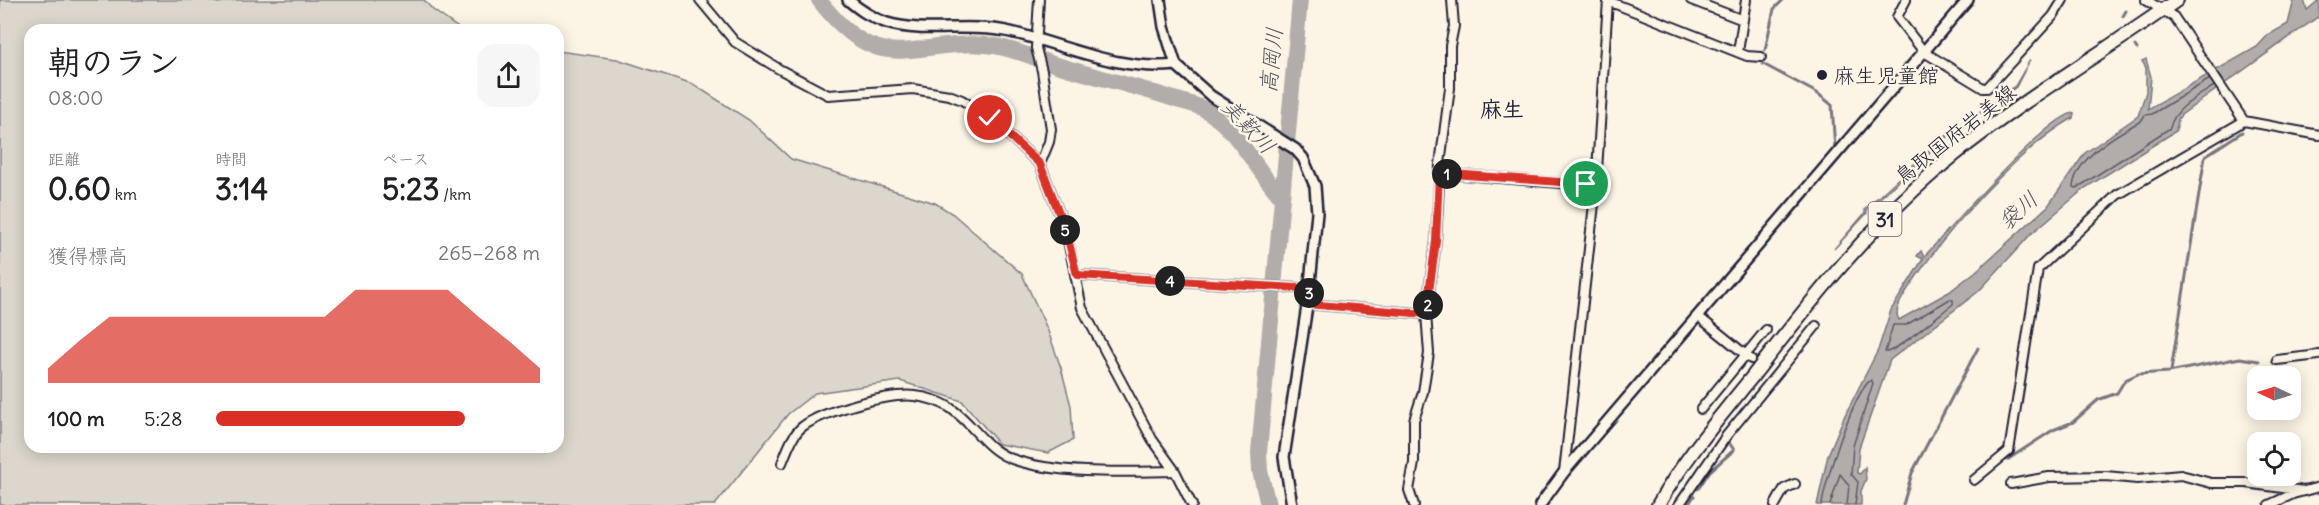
<!DOCTYPE html>
<html lang="ja">
<meta charset="utf-8">
<style>
:root{--surface:#fff;--page:#f6f6f6;--text:#202124;--muted:#757577;--accent:#d93025}
body{margin:0;font-family:Delius,"Klee One",sans-serif;background:var(--page);color:var(--text);height:100vh;display:flex;flex-direction:column;font-size:22px;white-space:nowrap}
*{box-sizing:border-box;margin:0}
p{font-size:20px;color:var(--muted)}
.icon{flex:none;width:33px;height:33px;fill:none;stroke:currentColor;stroke-width:2;stroke-linecap:round;stroke-linejoin:round}
.map{position:relative;flex:1;overflow:hidden}
.drawer{position:absolute;left:24px;top:24px;width:540px;height:429px;display:flex;flex-direction:column;background:var(--surface);border-radius:18px;box-shadow:0 3px 15px #0003}
.drawer>*{flex:none}
.needle{width:39px;rotate:274deg}
.tools{position:absolute;left:2247px;top:366px;display:grid;gap:12px}
.tools a{display:grid;place-items:center;width:54px;height:54px;border-radius:12px;background:var(--surface);box-shadow:0 3px 15px #0003;font-size:30px}
.pin{position:absolute;display:grid;place-items:center;width:51px;height:51px;color:#fff;margin:-26px;border:3px solid #fff;border-radius:50%;box-shadow:0 2px 6px #0007}
.km{position:absolute;width:30px;height:30px;margin:-15px;border-radius:50%;background:#222;color:#fff;font-size:16px;line-height:30px;text-align:center}
.round{display:grid;place-items:center;flex:none;width:63px;height:63px;border-radius:18px;background:var(--page)}
.summary{display:flex;align-items:center;justify-content:space-between;height:102px;padding:0 24px}
h1{font-size:33px;font-weight:700;line-height:45px}
.stats{display:grid;grid-template-columns:repeat(3,1fr);gap:9px;height:102px;padding:6px 24px}
.stats div{display:grid;align-content:center}
.stats b{font-size:30px;font-weight:700}
.stats small{font-size:16px;font-weight:400}
.stats p{font-size:16px}
.chart{height:168px;padding:12px 24px}
.chart p{display:flex;justify-content:space-between}
.chart svg{width:100%;height:108px;margin-top:6px;fill:var(--accent);opacity:.7}
ul{padding:0 24px;list-style:none;font-size:20px}
li{display:grid;grid-template-columns:96px 72px 1fr;align-items:center;height:45px}
li i{height:15px;border-radius:8px;background:var(--accent)}
.map>svg:first-child{display:block}
</style>
<div class="map">
<svg width="2319" height="505" viewBox="0 0 2319 505">
<rect width="100%" height="100%" fill="#fcf5e5"/>
<filter id="ink" filterUnits="userSpaceOnUse"><feTurbulence type="fractalNoise" baseFrequency=".0167" numOctaves="2"/><feDisplacementMap in="SourceGraphic" scale="12" xChannelSelector="R" yChannelSelector="G"/><feConvolveMatrix kernelMatrix="1 2 1 2 8 2 1 2 1" color-interpolation-filters="sRGB"/></filter>
<g filter="url(#ink)">
<path fill="#dcd6cc" stroke="#7f7c84" stroke-width="1.5" d="M0 0H207L218 3 235 0H424L433 10 461 30H30V447H558V51L617 59 693 84 749 120 791 159 935 203 953 214 1022 274 1048 331 1061 368 1071 406 1073 440 1048 453 999 444 962 401 900 381 815 393 788 414 715 505H0Z"/>
<path fill="#b2adab" stroke="#78757e" stroke-width="1.5" d="M2294 0H2304L2307 10 2319 0V16L2181 115 2178 119 2176 131 2085 188 2031 234 1979 291 1890 360 1859 448 1857 473 1860 474 1865 467 1866 479 1861 491V505H1817L1828 455 1844 417 1878 350 1891 310 1923 259 1917 256 1921 251 1924 257C1947 231 2047 116 2074 113L2073 118C2017 150 1948 229 1912 283 1906 292 1892 310 1899 320L1949 292 1975 272 2048 206 2085 153 2138 116 2146 92V68L2142 61 2146 59 2151 77 2148 109 2257 47 2268 35 2288 24Z
M2030 60 2016 87 1940 143 1867 210V213L1834 249 1865 213V209L1938 142 2015 86Z"/>
<g fill="none" stroke-linecap="round" stroke-linejoin="round">
<path stroke="#5c5a68" stroke-width="1.5" d="M2210 79 2152 114 2145 115 2141 121C2117 134 2076 157 2073 187L2077 188 2170 128C2174 108 2197 97 2214 86
M1950 299 1953 300V304C1942 312 1894 354 1885 352L1893 325H1906Z
M1822 505C1824 483 1854 391 1871 380L1873 383 1853 446 1851 474 1858 482 1855 505
M1830 505 1840 474 1849 485 1847 505"/>
<path stroke="#78757e" stroke-width="3" d="M2123 16 2126 11
M2135 46 2137 49
M1765 50 1774 9 1783 0
M1763 64 1817 93 1832 105 1835 149
M1753 340 1755 337
M1745 349 1747 347
M2171 371 2205 156 2242 132
M2007 460 2053 430 2073 422 2098 400 2117 393 2125 380 2138 374 2169 372 2240 358 2259 361
M1698 489 1710 471 1734 450 1730 444
M1688 505 1694 496
M1903 505 1912 473 1978 348"/>
<path stroke="#b2adab" stroke-width="16" d="M819 0C884 85 915 35 995 46 1018 50 1038 60 1060 66 1099 78 1139 87 1177 100 1187 103 1199 105 1207 111 1239 131 1256 170 1281 197
M1268 505 1260 471 1259 452 1300 0"/>
<path stroke="#d0cbc3" stroke-width="8" stroke-dasharray="8 4" stroke-linecap="butt" d="M1751 359 1770 374"/>
<g stroke="#22223b" stroke-width="12">
<path id="minor" d="M700 0 735 42 779 69 828 95 913 89 949 95 962 100 990 118 1040 164 1066 231 1082 308 1152 439 1175 471 1192 505
M1039 0 1036 48 1042 71 1051 129 1049 142 1040 164
M1691 0 1743 20
M1906 0 1897 17 1924 52 1983 88H1987L2053 16 2063 0
M2146 0 2174 17 2244 121 2319 135
M1608 1 1747 56 1761 57
M1738 52 1746 0
M1439 173 1596 186
M1077 275 1297 288 1309 293
M1307 304 1426 314
M1699 317 1751 359
M2277 360 2319 355
M1701 409 1766 330
M782 463C787 451 792 435 802 427 822 411 889 393 915 396 927 397 943 402 953 410 973 424 987 451 1012 459 1057 475 1126 472 1175 471
M1564 472 1596 186 1608 0
M1974 480 2009 451 2038 269 2117 195 2244 121
M2011 484 2049 477 2106 476 2137 479 2181 475 2211 483H2246L2304 491
M1414 505 1409 490 1414 463V420L1423 392 1429 353 1426 314 1436 241 1440 164 1450 88V46L1454 26 1452 0
M1679 505 1727 435 1816 326
M1775 505 1784 489 1795 484
M2269 505 2293 494 2319 487"/>
</g>
<g stroke="#22223b" stroke-width="14">
<path id="tertiary" d="M848 0C860 10 871 18 887 23 925 34 967 23 1006 31 1062 43 1117 72 1176 65
M1160 0 1164 27 1176 65 1211 96 1295 149 1303 158 1315 186 1317 213 1309 293 1284 457 1292 505
M1540 505 1564 472 1968 0"/>
</g>
<g stroke="#22223b" stroke-width="16">
<path id="primary" d="M1658 505C1684 459 1719 418 1752 377 1813 298 1875 219 1953 156 2023 99 2103 53 2177 0"/>
</g>
<use href="#minor" stroke="#fcf5e5" stroke-width="8"/>
<use href="#tertiary" stroke="#fcf5e5" stroke-width="9"/>
<use href="#primary" stroke="#fcf5e5" stroke-width="12"/>
</g>
</g>
<g fill="none" stroke-linecap="round" stroke-linejoin="round" filter="url(#ink)">
<g stroke="#fff" stroke-width="12">
<path id="route" d="M990 118 1040 164 1066 231 1077 275 1297 288 1309 293 1307 304 1426 314 1436 241 1439 173 1586 184"/>
</g>
<use href="#route" stroke="#d93025" stroke-width="8"/>
</g>
<circle fill="#22223b" stroke="#fcf5e5" stroke-width="2" cx="1822" cy="75" r="6"/>
<g text-anchor="middle" dominant-baseline="central" stroke-width="5" stroke-linejoin="round" paint-order="stroke">
<rect fill="#fcf5e5" stroke="#63616e" stroke-width="1.5" x="1868.5" y="202" width="33" height="34" rx="4.5"/>
<g font-size="20" font-weight="bold" fill="#22223b">
<text x="1885" y="219">31</text>
</g>
<g font-size="21" fill="#22223b" stroke="#fcf5e5" text-anchor="start">
<text x="1834" y="75">麻生児童館</text>
</g>
<g font-size="21" fill="#22223b" stroke="#fcf5e5">
<text transform="translate(1955 134) rotate(-38)">鳥取国府岩美線</text>
</g>
<g font-size="22" font-style="italic" fill="#545362" stroke="#fcf5e5">
<text transform="translate(1271 60) rotate(-84)">高岡川</text>
<text transform="translate(1249 126) rotate(47)">美歎川</text>
<text transform="translate(2018 210) rotate(-42)">袋川</text>
</g>
<g font-size="22" font-weight="bold" fill="#22223b" stroke="#fcf5e5">
<text x="1502" y="109">麻生</text>
</g>
</g>
</svg>
<div class="tools">
<a><svg class="needle" viewBox="-14 -14 28 28"><path d="M0-13l5 13h-10z" fill="#e53935"/><path d="M0 13l5-13h-10z" fill="#757577"/></svg></a>
<a><svg class="icon" aria-label="locate" viewBox="0 0 24 24"><circle cx="12" cy="12" r="6"/><path d="M12 2v4M12 18v4M2 12h4M18 12h4"/></svg></a>
</div>
<div class="pin" style="left:1586px;top:184px;background:#1e9e55"><svg class="icon" aria-label="arrive" viewBox="0 0 24 24"><path d="M6 21V4h12l-3 4 3 4H6"/></svg></div>
<div class="pin" style="left:990px;top:118px;background:#d93025"><svg class="icon" aria-label="check" viewBox="0 0 24 24"><path d="M5 12l5 5 9-10"/></svg></div>
<b class="km" style="left:1447px;top:174px">1</b>
<b class="km" style="left:1428px;top:305px">2</b>
<b class="km" style="left:1309px;top:293px">3</b>
<b class="km" style="left:1170px;top:281px">4</b>
<b class="km" style="left:1065px;top:230px">5</b>
<section class="drawer">
<div class="summary"><div><h1>朝のラン</h1><p>08:00</p></div><a class="round"><svg class="icon" aria-label="share" viewBox="0 0 24 24"><path d="M12 15V3M7 8l5-5 5 5M5 13v7h14v-7"/></svg></a></div>
<div class="stats">
<div><p>距離</p><b>0.60<small> km</small></b></div>
<div><p>時間</p><b>3:14</b></div>
<div><p>ペース</p><b>5:23<small> /km</small></b></div>
</div>
<div class="chart"><p><span>獲得標高</span>265–268 m</p>
<svg viewBox="0 0 160 44" preserveAspectRatio="none"><path d="M0 44V38L10 27L20 17L30 17L40 17L50 17L60 17L70 17L80 17L90 17L100 6L110 6L120 6L130 6L140 17L150 27L160 38V44z"/></svg>
</div>
<ul>
<li><b>100 m</b>5:28<i style="width:77%"></i></li>
</ul>
</section>
</div>
